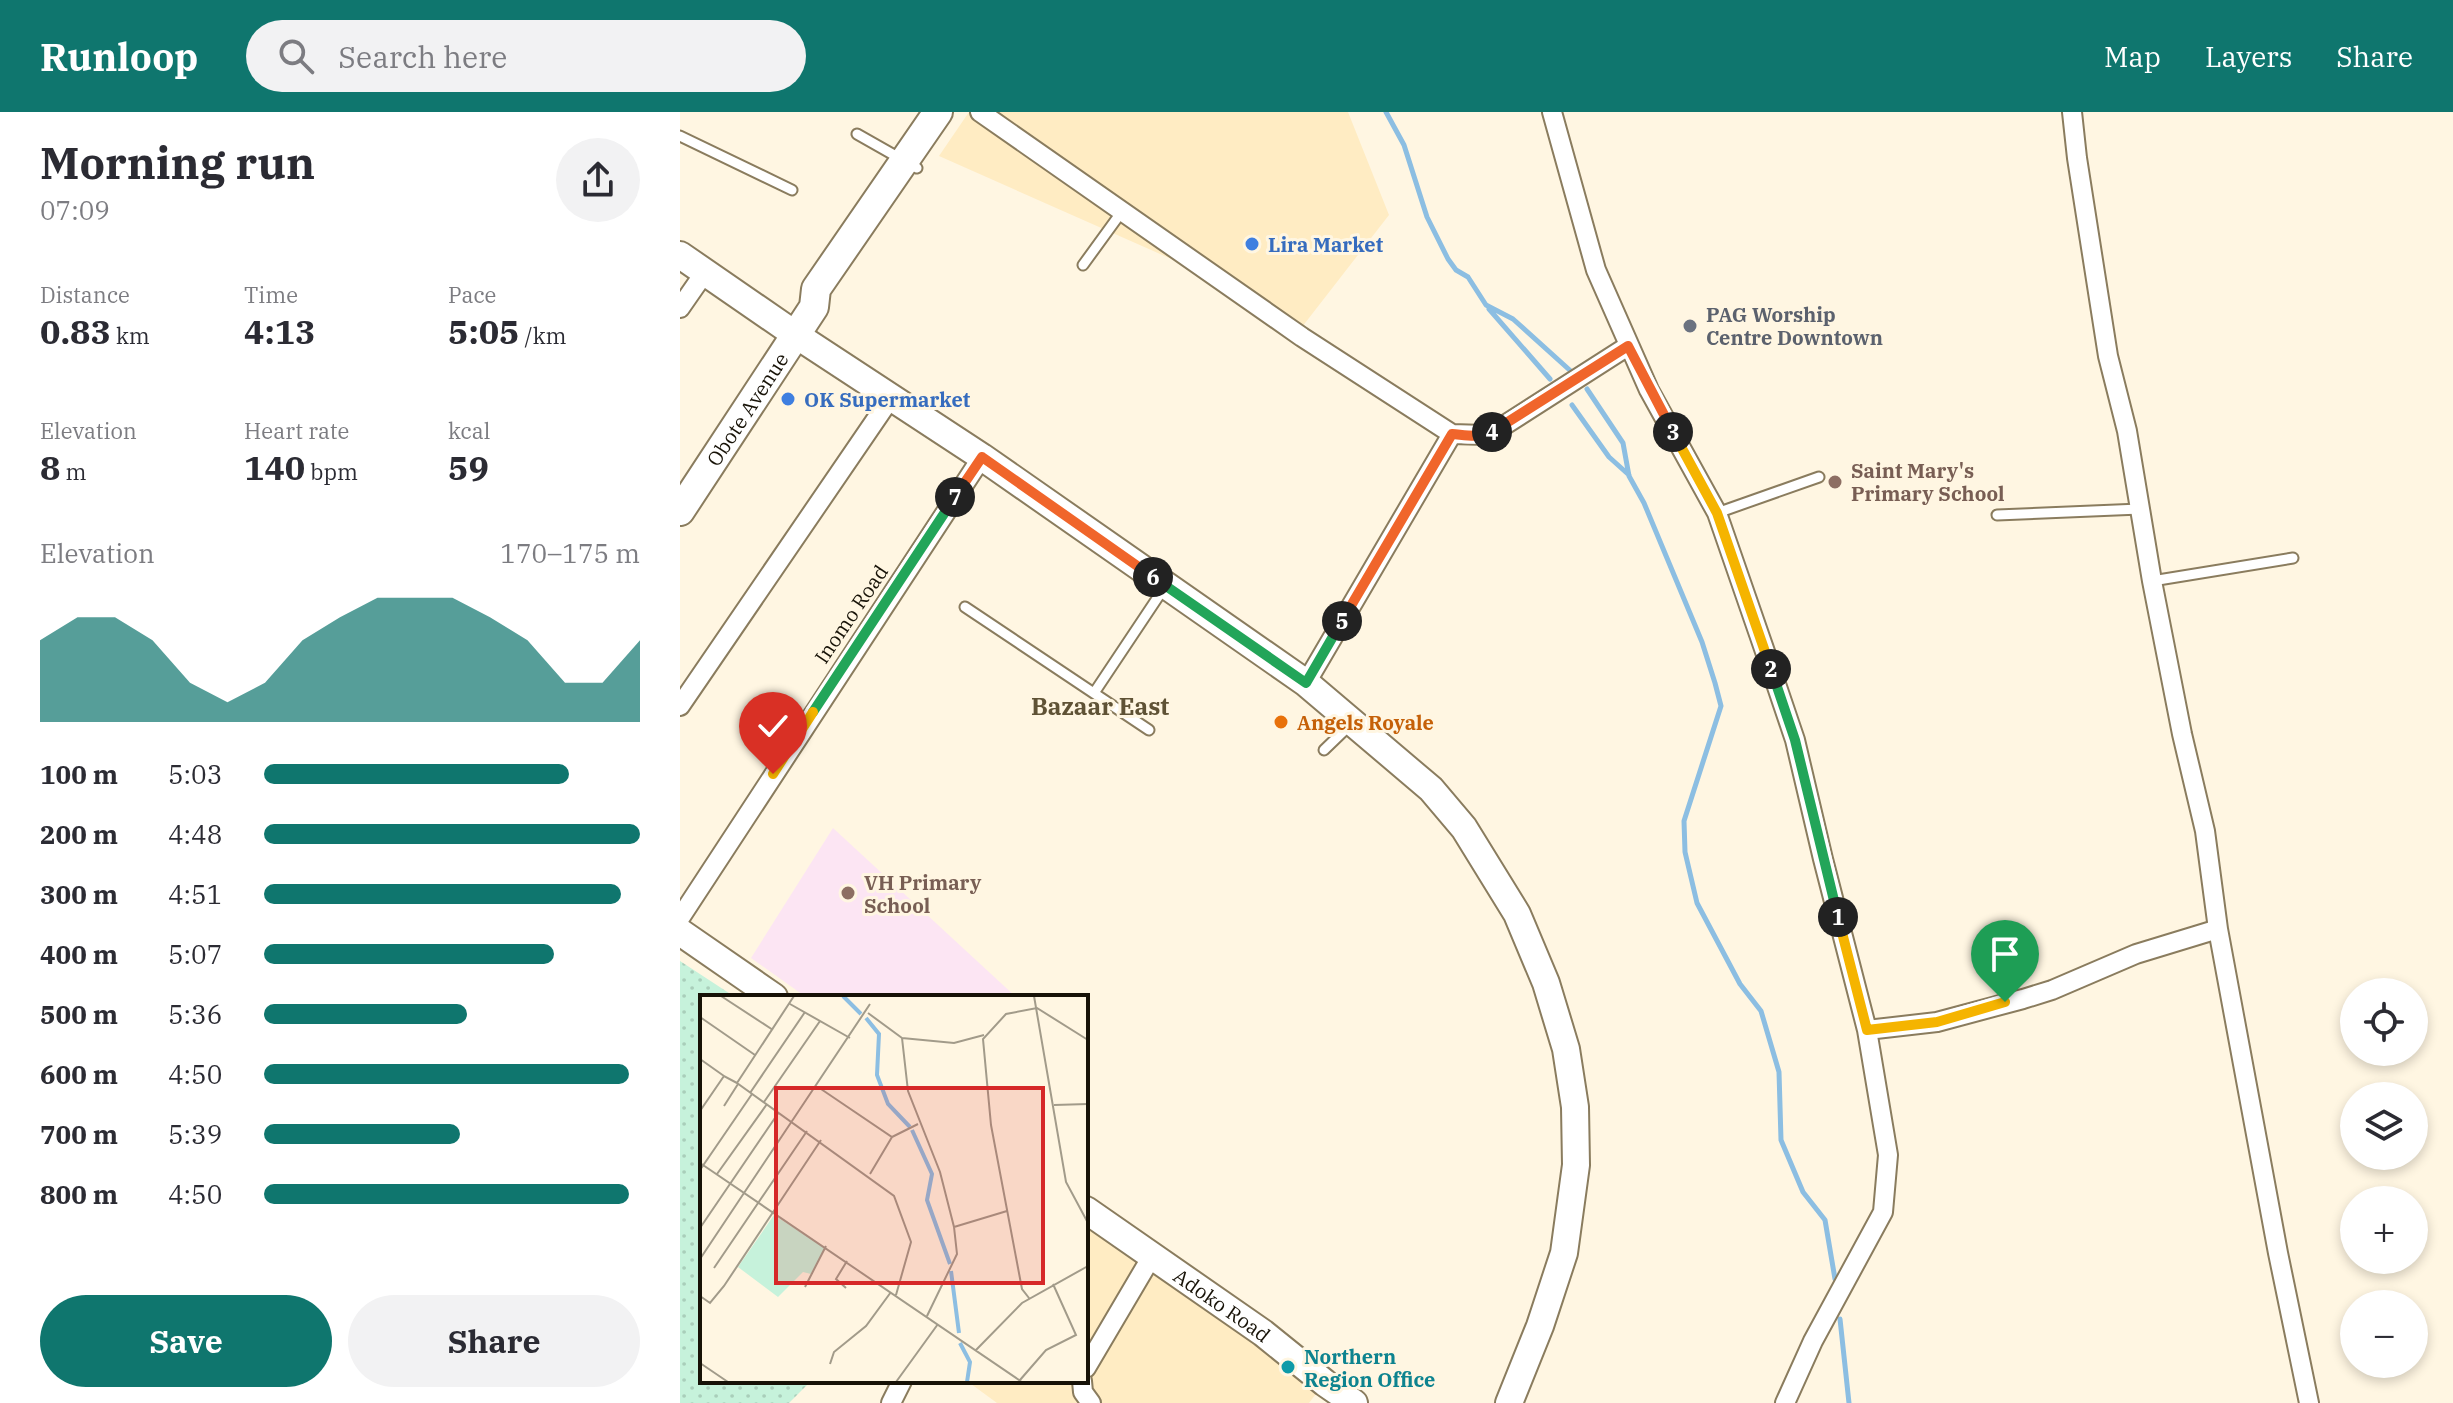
<!DOCTYPE html>
<meta charset="utf-8">
<style>
:root{--surface:#fff;--page:#f2f2f3;--text:#2b2b33;--muted:#7c7c81;--accent:#0f766e}
body{margin:0;font-family:"IBM Plex Serif",serif;background:var(--page);color:var(--text);height:100vh;display:flex;flex-direction:column;font-size:30px;white-space:nowrap}
*{box-sizing:border-box;margin:0}
p{font-size:26px;color:var(--muted)}
.icon{flex:none;width:44px;height:44px;fill:none;stroke:currentColor;stroke-width:2;stroke-linecap:round;stroke-linejoin:round}
.map{position:relative;flex:1;overflow:hidden}
.drawer{display:flex;flex-direction:column;background:var(--surface);width:680px}
.drawer>*{flex:none}
.buttons{position:absolute;left:1660px;top:866px;display:grid;gap:16px}
.buttons a{display:grid;place-items:center;width:88px;height:88px;border-radius:50%;background:var(--surface);box-shadow:0 4px 12px #0003;font-size:40px}
.pin{position:absolute;display:grid;place-items:center;width:68px;height:68px;color:#fff;margin:-82px -34px;border-radius:50% 50% 50% 0;rotate:-45deg;box-shadow:0 0 8px #0007}
.pin .icon{rotate:45deg}
.km{position:absolute;width:40px;height:40px;margin:-20px;border-radius:50%;background:#222;color:#fff;font-size:22px;line-height:40px;text-align:center}
.round{display:grid;place-items:center;flex:none;width:84px;height:84px;border-radius:42px;background:var(--page)}
.overview{display:flex;align-items:center;justify-content:space-between;height:136px;padding:0 40px}
h1{font-size:44px;font-weight:700;line-height:60px}
.metrics{display:grid;grid-template-columns:repeat(3,1fr);gap:12px;height:136px;padding:8px 40px}
.metrics div{display:grid;align-content:center}
.metrics b{font-size:34px;font-weight:700}
.metrics small{font-size:22px;font-weight:400}
.metrics p{font-size:22px}
.chart{height:224px;padding:16px 40px}
.chart p{display:flex;justify-content:space-between}
.chart svg{width:100%;height:144px;margin-top:8px;fill:var(--accent);opacity:.7}
.button{display:flex;gap:16px;margin-top:auto;padding:16px 40px}
.button a{flex:1;height:92px;border-radius:48px;background:var(--accent);color:#fff;font-size:32px;font-weight:700;line-height:92px;text-align:center}
.button a+a{background:var(--page);color:var(--text)}
ul{padding:0 40px;list-style:none;font-size:26px}
li{display:grid;grid-template-columns:128px 96px 1fr;align-items:center;height:60px}
li i{height:20px;border-radius:10px;background:var(--accent)}
header{display:flex;align-items:center;gap:48px;box-sizing:border-box;height:112px;padding:0 40px;background:var(--accent);color:#fff}
header strong{font-size:38px}
nav{display:flex;gap:44px;margin-inline-start:auto;font-size:28px}
.search{width:560px;height:72px;background:var(--page);display:flex;align-items:center;gap:20px;box-sizing:border-box;padding:0 28px;border-radius:44px;color:var(--muted);font-size:30px}
main{display:flex;flex:1;min-height:0}
.map>svg:first-child{display:block}
</style>
<header>
<strong>Runloop</strong>
<div class="search"><svg class="icon" aria-label="search" viewBox="0 0 24 24"><circle cx="10" cy="10" r="6"/><path d="M15 15l6 6"/></svg>Search here</div>
<nav><a>Map</a><a>Layers</a><a>Share</a></nav>
</header>
<main>
<section class="drawer">
<div class="overview"><div><h1>Morning run</h1><p>07:09</p></div><a class="round"><svg class="icon" aria-label="share" viewBox="0 0 24 24"><path d="M12 15V3M7 8l5-5 5 5M5 13v7h14v-7"/></svg></a></div>
<div class="metrics">
<div><p>Distance</p><b>0.83<small> km</small></b></div>
<div><p>Time</p><b>4:13</b></div>
<div><p>Pace</p><b>5:05<small> /km</small></b></div>
</div>
<div class="metrics">
<div><p>Elevation</p><b>8<small> m</small></b></div>
<div><p>Heart rate</p><b>140<small> bpm</small></b></div>
<div><p>kcal</p><b>59</b></div>
</div>
<div class="chart"><p><span>Elevation</span>170–175 m</p>
<svg viewBox="0 0 160 44" preserveAspectRatio="none"><path d="M0 44V19L10 12L20 12L30 19L40 32L50 38L60 32L70 19L80 12L90 6L100 6L110 6L120 12L130 19L140 32L150 32L160 19V44z"/></svg>
</div>
<ul>
<li><b>100 m</b>5:03<i style="width:81%"></i></li>
<li><b>200 m</b>4:48<i style="width:100%"></i></li>
<li><b>300 m</b>4:51<i style="width:95%"></i></li>
<li><b>400 m</b>5:07<i style="width:77%"></i></li>
<li><b>500 m</b>5:36<i style="width:54%"></i></li>
<li><b>600 m</b>4:50<i style="width:97%"></i></li>
<li><b>700 m</b>5:39<i style="width:52%"></i></li>
<li><b>800 m</b>4:50<i style="width:97%"></i></li>
</ul>
<div class="button"><a>Save</a><a>Share</a></div>
</section>
<div class="map">
<svg width="1773" height="1291" viewBox="0 0 1773 1291">
<defs>
<pattern id="park-dots" width="8" height="8" patternUnits="userSpaceOnUse" patternTransform="scale(2)"><rect width="8" height="8" fill="#c6f2db"/><path d="M2 2h.1M6 6h.1" fill="none" stroke="#a9ceba" stroke-width="1.8" stroke-linecap="round"/></pattern>
</defs>
<rect width="100%" height="100%" fill="#fff6e2"/>
<path fill="#ffecc3" d="M289 0H668L709 103 615 224 523 161 259 44Z
M406 1111 474 1161 639 1278 629 1291H317L287 1269H406Z"/>
<path fill="#fce5f3" d="M153 716 336 885H126L71 846Z"/>
<path fill="url(#park-dots)" d="M0 849 55 885H22V1269H131L109 1291H0Z"/>
<g fill="none" stroke-linecap="round" stroke-linejoin="round">
<path stroke="#8cbee2" stroke-width="5" d="M706 0 724 33 747 105 768 147 776 158 788 165 806 193 833 207 894 262
M809 197 870 267
M907 277 943 331 949 364 964 391 1022 530 1035 571 1041 594 1004 709 1005 740 1017 791 1060 872 1081 899 1099 960 1101 1028 1123 1080 1145 1108 1155 1167
M892 293 929 345 949 363
M1160 1207 1169 1291"/>
<g stroke="#8a7c5e" stroke-width="13">
<path id="lane" d="M177 22 237 56
M0 24 112 78
M403 153 443 98
M1037 401 1139 365
M1317 403 1460 397
M1472 469 1613 446
M285 495 469 618
M414 581 484 476
M644 638 671 612"/>
</g>
<g stroke="#8a7c5e" stroke-width="22">
<path id="street" d="M300 0 622 225 772 322 805 323 820 316 948 234
M872 0 916 158 969 278 1037 401 1091 557 1115 628 1143 747 1187 918 1208 1043 1203 1100 1133 1229 1105 1291
M1392 0 1397 46 1428 244 1447 319 1472 469 1502 622 1525 719 1538 817 1598 1141 1629 1291
M0 196 25 160
M626 571 772 322
M0 594 212 284
M0 806 302 345
M1187 918 1257 910 1343 887 1372 878 1456 842 1538 817
M406 1256 472 1144
M402 1269 403 1280 411 1291
M211 1291 222 1269"/>
</g>
<g stroke="#8a7c5e" stroke-width="30">
<g id="secondary">
<path d="M0 143 116 223 302 345 626 571 751 677 784 716 837 802 866 871 886 937 895 995 896 1053 884 1141 860 1214 829 1291"/>
<path d="M0 820 94 885"/>
<path id="s1" d="M406 1098 583 1221 645 1271 674 1291"/>
</g>
</g>
<g stroke="#8a7c5e" stroke-width="32">
<g id="primary">
<path id="s2" d="M0 399 134 195 136 177 258 0"/>
</g>
</g>
<use href="#lane" stroke="#fff" stroke-width="9"/>
<use href="#street" stroke="#fff" stroke-width="18"/>
<use href="#secondary" stroke="#fff" stroke-width="26"/>
<use href="#primary" stroke="#fff" stroke-width="28"/>
</g>
<g fill="none" stroke-linecap="round" stroke-linejoin="round">
<g stroke="#fff" stroke-width="16">
<path id="split-1" d="M1158 805 1187 918 1257 910 1325 890"/>
</g>
<g stroke="#fff" stroke-width="16">
<path id="split-2" d="M1091 557 1115 628 1158 805"/>
</g>
<g stroke="#fff" stroke-width="16">
<path id="split-3" d="M993 320 1037 401 1091 557"/>
</g>
<g stroke="#fff" stroke-width="16">
<path id="split-4" d="M812 320 948 234 993 320"/>
</g>
<g stroke="#fff" stroke-width="16">
<path id="split-5" d="M662 509 772 322C786 323 799 326 812 320"/>
</g>
<g stroke="#fff" stroke-width="16">
<path id="split-6" d="M473 465 626 571 662 509"/>
</g>
<g stroke="#fff" stroke-width="16">
<path id="split-7" d="M275 385 302 345 473 465"/>
</g>
<g stroke="#fff" stroke-width="16">
<path id="split-8" d="M133 600 275 385"/>
</g>
<g stroke="#fff" stroke-width="16">
<path id="split-9" d="M93 662 133 600"/>
</g>
<use href="#split-1" stroke="#f5b400" stroke-width="10"/>
<use href="#split-2" stroke="#22a559" stroke-width="10"/>
<use href="#split-3" stroke="#f5b400" stroke-width="10"/>
<use href="#split-4" stroke="#f0652b" stroke-width="10"/>
<use href="#split-5" stroke="#f0652b" stroke-width="10"/>
<use href="#split-6" stroke="#22a559" stroke-width="10"/>
<use href="#split-7" stroke="#f0652b" stroke-width="10"/>
<use href="#split-8" stroke="#22a559" stroke-width="10"/>
<use href="#split-9" stroke="#f5b400" stroke-width="10"/>
</g>
<g fill="#3f7fe0" stroke="#fff6e2" stroke-width="3">
<circle cx="572" cy="132" r="8"/>
<circle cx="108" cy="287" r="8"/>
</g>
<circle fill="#6b7280" stroke="#fff6e2" stroke-width="3" cx="1010" cy="214" r="8"/>
<g fill="#8d6e63" stroke="#fff6e2" stroke-width="3">
<circle cx="1155" cy="370" r="8"/>
<circle cx="168" cy="781" r="8"/>
</g>
<circle fill="#e8710a" stroke="#fff6e2" stroke-width="3" cx="601" cy="610" r="8"/>
<circle fill="#0f9aa8" stroke="#fff6e2" stroke-width="3" cx="608" cy="1255" r="8"/>
<g text-anchor="middle" dominant-baseline="central" stroke-width="6" stroke-linejoin="round" paint-order="stroke">
<g font-size="20" font-weight="bold" fill="#366cbe" stroke="#fff6e2" text-anchor="start">
<text x="588" y="132">Lira Market</text>
<text x="124" y="287">OK Supermarket</text>
</g>
<g font-size="20" font-weight="bold" fill="#5b616d" stroke="#fff6e2" text-anchor="start">
<text x="1026" y="202">PAG Worship<tspan x="1026" dy="23">Centre Downtown</tspan></text>
</g>
<g font-size="20" fill="#171207" stroke="#fff6e2">
<text stroke="none"><textPath href="#s2" startOffset="122">Obote Avenue</textPath></text>
<text transform="translate(171 502) rotate(-56)">Inomo Road</text>
<text stroke="none"><textPath href="#s1" startOffset="166">Adoko Road</textPath></text>
</g>
<g font-size="20" font-weight="bold" fill="#785e54" stroke="#fff6e2" text-anchor="start">
<text x="1171" y="358">Saint Mary's<tspan x="1171" dy="23">Primary School</tspan></text>
<text x="184" y="770">VH Primary<tspan x="184" dy="23">School</tspan></text>
</g>
<g font-size="20" font-weight="bold" fill="#c56008" stroke="#fff6e2" text-anchor="start">
<text x="617" y="610">Angels Royale</text>
</g>
<g font-size="20" font-weight="bold" fill="#0d838f" stroke="#fff6e2" text-anchor="start">
<text x="624" y="1244">Northern<tspan x="624" dy="23">Region Office</tspan></text>
</g>
<g font-size="24" font-weight="bold" fill="#5f5235" stroke="#fff6e2">
<text x="420" y="594">Bazaar East</text>
</g>
</g>
<g transform="translate(20 883)">
<rect width="388" height="388" fill="#fff6e2"/>
<path d="M74 220 125 253 111 279 103 277 78 302 38 272Z" fill="#c6f2db"/>
<path fill="none" stroke="#8cbee2" stroke-width="4" d="M143 1 161 19M166 23 179 39 177 80 188 109 210 132M212 135 232 179 227 205 250 269M251 276 259 338M260 348 270 367 267 387"/>
<path fill="none" stroke="#a29b8a" stroke-width="2" d="M21 1 73 35M94 1 37 88 194 201 211 247 196 300M334 1 366 187 388 228M90 9 150 43M168 18 202 43 208 96 240 177 254 232 257 259 227 321M0 22 55 60M202 43 254 48 284 40M0 64 24 81M118 92 192 142 218 129M50 98 105 17M64 107 120 26M354 110 388 109M24 111 38 89M0 116 24 81 37 88M0 168 322 387M0 175 52 99M17 179 67 109M170 179 192 142M254 232 307 216M0 233 79 117M0 264 170 9M14 273 107 136M105 292 126 251M146 293 136 284 147 266M0 301 10 308 24 291 121 145M329 303 322 294 291 130 283 44 306 19 337 13 388 45M276 355 322 308 388 271M0 368 28 387M130 369 134 357 166 331 191 297M320 385 346 355 376 340 353 289M196 387 238 329"/>
<path fill="#d62828" fill-opacity="0.15" stroke="#d62828" stroke-width="4" d="M76 93H343V288H76Z"/>
<rect width="388" height="388" fill="none" stroke="#171207" stroke-width="4"/>
</g>
</svg>
<div class="buttons">
<a><svg class="icon" aria-label="locate" viewBox="0 0 24 24"><circle cx="12" cy="12" r="6"/><path d="M12 2v4M12 18v4M2 12h4M18 12h4"/></svg></a>
<a><svg class="icon" aria-label="layers" viewBox="0 0 24 24"><path d="M12 4l9 5-9 5-9-5zM3 14l9 5 9-5"/></svg></a>
<a>+</a>
<a>−</a>
</div>
<div class="pin" style="left:1325px;top:890px;background:#1e9e55"><svg class="icon" aria-label="arrive" viewBox="0 0 24 24"><path d="M6 21V4h12l-3 4 3 4H6"/></svg></div>
<div class="pin" style="left:93px;top:662px;background:#d93025"><svg class="icon" aria-label="check" viewBox="0 0 24 24"><path d="M5 12l5 5 9-10"/></svg></div>
<b class="km" style="left:1158px;top:805px">1</b>
<b class="km" style="left:1091px;top:557px">2</b>
<b class="km" style="left:993px;top:320px">3</b>
<b class="km" style="left:812px;top:320px">4</b>
<b class="km" style="left:662px;top:509px">5</b>
<b class="km" style="left:473px;top:465px">6</b>
<b class="km" style="left:275px;top:385px">7</b>
</div>
</main>
